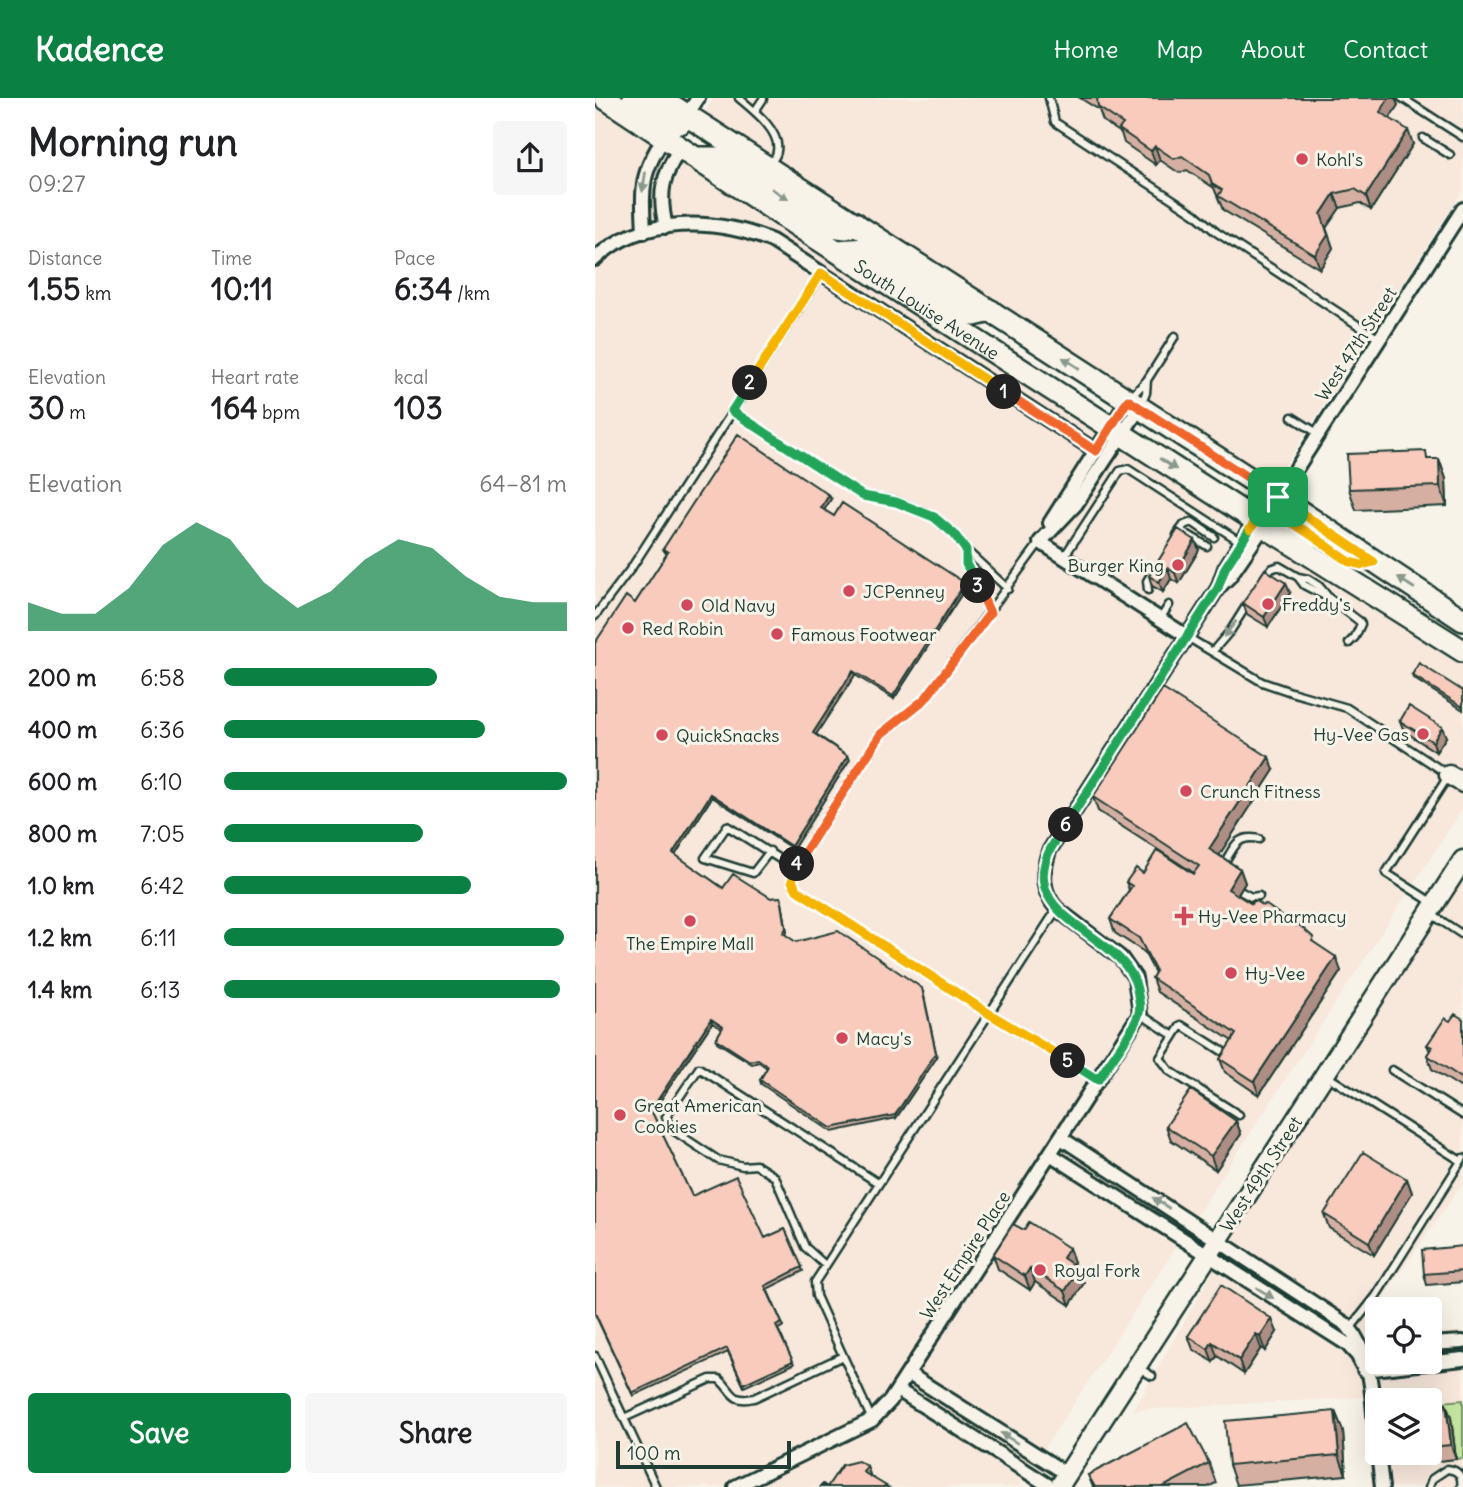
<!DOCTYPE html>
<meta charset="utf-8">
<style>
:root{--surface:#fff;--page:#f6f6f6;--text:#202124;--muted:#757577;--accent:#0b8043}
body{margin:0;font-family:Delius,sans-serif;background:var(--page);color:var(--text);height:100vh;display:flex;flex-direction:column;font-size:26px;white-space:nowrap}
*{box-sizing:border-box;margin:0}
p{font-size:23px;color:var(--muted)}
.icon{flex:none;width:38px;height:38px;fill:none;stroke:currentColor;stroke-width:2;stroke-linecap:round;stroke-linejoin:round}
.map{position:relative;flex:1;overflow:hidden}
.drawer{display:flex;flex-direction:column;background:var(--surface);width:595px}
.drawer>*{flex:none}
.buttons{position:absolute;left:770px;top:1199px;display:grid;gap:14px}
.buttons a{display:grid;place-items:center;width:77px;height:77px;border-radius:7px;background:var(--surface);box-shadow:0 7px 28px #0002;font-size:35px}
.scale{position:absolute;left:21px;bottom:18px;width:175px;box-sizing:border-box;padding-left:7px;border:4px solid #1f3d34;border-top:0;font-size:19px;line-height:24px;white-space:nowrap;color:#1f3d34;-webkit-text-stroke:5px #f7f3e8;paint-order:stroke}
.pin{position:absolute;display:grid;place-items:center;width:60px;height:60px;color:#fff;margin:-30px;border-radius:14px;box-shadow:0 4px 10px #0006}
.km{position:absolute;width:35px;height:35px;margin:-18px;border-radius:50%;background:#222;color:#fff;font-size:19px;line-height:35px;text-align:center}
.round{display:grid;place-items:center;flex:none;width:74px;height:74px;border-radius:7px;background:var(--page)}
.summary{display:flex;align-items:center;justify-content:space-between;height:119px;padding:0 28px}
h1{font-size:38px;font-weight:700;line-height:52px}
.metrics{display:grid;grid-template-columns:repeat(3,1fr);gap:10px;height:119px;padding:7px 28px}
.metrics div{display:grid;align-content:center}
.metrics b{font-size:30px;font-weight:700}
.metrics small{font-size:19px;font-weight:400}
.metrics p{font-size:19px}
.chart{height:196px;padding:14px 28px}
.chart p{display:flex;justify-content:space-between}
.chart svg{width:100%;height:126px;margin-top:7px;fill:var(--accent);opacity:.7}
.button{display:flex;gap:14px;margin-top:auto;padding:14px 28px}
.button a{flex:1;height:80px;border-radius:7px;background:var(--accent);color:#fff;font-size:28px;font-weight:700;line-height:80px;text-align:center}
.button a+a{background:var(--page);color:var(--text)}
ul{padding:0 28px;list-style:none;font-size:23px}
li{display:grid;grid-template-columns:112px 84px 1fr;align-items:center;height:52px}
li i{height:18px;border-radius:9px;background:var(--accent)}
header{display:flex;align-items:center;gap:42px;box-sizing:border-box;height:98px;padding:0 35px;background:var(--accent);color:#fff}
header strong{font-size:33px}
nav{display:flex;gap:38px;margin-inline-start:auto;font-size:24px}
main{display:flex;flex:1;min-height:0}
.map>svg:first-child{display:block}
</style>
<header>
<strong>Kadence</strong>
<nav><a>Home</a><a>Map</a><a>About</a><a>Contact</a></nav>
</header>
<main>
<section class="drawer">
<div class="summary"><div><h1>Morning run</h1><p>09:27</p></div><a class="round"><svg class="icon" aria-label="share" viewBox="0 0 24 24"><path d="M12 15V3M7 8l5-5 5 5M5 13v7h14v-7"/></svg></a></div>
<div class="metrics">
<div><p>Distance</p><b>1.55<small> km</small></b></div>
<div><p>Time</p><b>10:11</b></div>
<div><p>Pace</p><b>6:34<small> /km</small></b></div>
</div>
<div class="metrics">
<div><p>Elevation</p><b>30<small> m</small></b></div>
<div><p>Heart rate</p><b>164<small> bpm</small></b></div>
<div><p>kcal</p><b>103</b></div>
</div>
<div class="chart"><p><span>Elevation</span>64–81 m</p>
<svg viewBox="0 0 160 44" preserveAspectRatio="none"><path d="M0 44V34L10 38L20 38L30 29L40 14L50 6L60 12L70 27L80 36L90 30L100 19L110 12L120 15L130 25L140 32L150 34L160 34V44z"/></svg>
</div>
<ul>
<li><b>200 m</b>6:58<i style="width:62%"></i></li>
<li><b>400 m</b>6:36<i style="width:76%"></i></li>
<li><b>600 m</b>6:10<i style="width:100%"></i></li>
<li><b>800 m</b>7:05<i style="width:58%"></i></li>
<li><b>1.0 km</b>6:42<i style="width:72%"></i></li>
<li><b>1.2 km</b>6:11<i style="width:99%"></i></li>
<li><b>1.4 km</b>6:13<i style="width:98%"></i></li>
</ul>
<div class="button"><a>Save</a><a>Share</a></div>
</section>
<div class="map">
<svg width="868" height="1389" viewBox="0 0 868 1389">
<rect width="100%" height="100%" fill="#f7f3e8"/>
<filter id="ink" filterUnits="userSpaceOnUse"><feTurbulence type="fractalNoise" baseFrequency=".0143" numOctaves="2"/><feDisplacementMap in="SourceGraphic" scale="14" xChannelSelector="R" yChannelSelector="G"/><feConvolveMatrix kernelMatrix="1 2 1 2 8 2 1 2 1" color-interpolation-filters="sRGB"/></filter>
<g filter="url(#ink)">
<path fill="#f8e7db" fill-rule="evenodd" d="M119 0H868V92L677 387 107 18Z
M0 5 868 562V710L424 1389H0Z
M868 780V1085L772 1222 776 1239H782V1264H835V1236L868 1233V1389H777L768 1299 539 1312 638 1138ZM782 1302H835V1354H782Z"/>
<path fill="#c6e7a0" stroke="#72926a" stroke-width="2" d="M868 1302V1360L861 1361 856 1321 835 1323V1305Z"/>
<g fill="none" stroke-linecap="round" stroke-linejoin="round">
<g stroke="#1f3d34" stroke-width="11">
<path id="lane" d="M144 0C157 11 186 33 182 53 182 58 177 63 174 67
M454 0 460 24 600 116 621 134 784 241
M807 0 868 39
M160 13 168 1
M828 40 855 57
M536 299 552 282 580 238
M546 307 551 295 552 282
M137 313 268 398 301 403 339 419 359 436 371 452 413 491
M697 319 724 336
M585 432 612 448
M582 437 589 427 597 424 619 439
M445 444 330 601 286 636 199 770 197 783 202 792 393 915 503 982
M371 452V466L395 515
M469 459 525 373 533 371 646 444
M670 479 676 471 684 468 703 479 709 487 734 500
M703 479 713 481 724 488 734 500 764 523 766 526 760 539 754 545
M553 492 552 483 557 475
M0 518 37 469 227 175
M565 521 574 507
M594 540 667 584 696 594 752 610 854 677 791 775 838 805
M618 553 636 532 653 505
M175 753 158 775 110 760 132 728 199 770
M628 767C639 750 641 736 664 741
M645 793 656 799 664 798
M836 816 868 837
M545 916 579 938
M627 953 586 927 565 960 575 973 644 1017
M797 972 868 1017
M732 978 866 1063
M230 1167 210 1149 180 1079 161 1067 148 1068 123 1062 76 1031 71 1019 104 970 283 1085
M755 1231 781 1198 868 1060
M0 1258 61 1389
M544 1270 557 1278
M29 1320 115 1281H124C139 1294 136 1305 159 1300L248 1258
M277 1322 221 1198 220 1184 462 811
M834 1389 837 1381 852 1371C863 1372 868 1378 866 1389"/>
</g>
<g stroke="#1f3d34" stroke-width="18">
<path id="street" d="M92 17 103 0
M71 129C63 95 67 78 86 49
M49 134C47 90 45 76 70 38
M0 161C46 117 122 120 177 143L501 353
M683 399 868 111
M455 425 533 302
M445 444 593 539
M445 444 481 406 545 309
M626 487 634 479 669 428
M466 1040 752 1227C780 1260 777 1307 782 1348
M455 1056 752 1246 763 1258 767 1267
M835 1246 868 1244
M769 1272 868 1261
M314 1276 472 1376
M303 1292 456 1389
M783 1354 787 1389
M140 1389 277 1322 295 1303 545 916 540 880 526 860 462 811C446 793 447 775 454 753L623 490 630 470 660 422"/>
</g>
<g stroke="#1f3d34" stroke-width="23">
<path id="secondary" d="M854 677 868 685
M464 1389 868 762"/>
</g>
<g stroke="#1f3d34" stroke-width="26">
<g id="primary">
<path id="s1" d="M10 0 212 134 660 422 673 417H680L716 438"/>
<path d="M38 0 80 26 85 25 92 17"/>
<path d="M65 0 683 399 868 522"/>
<path d="M105 60H129L237 128 251 130 260 125"/>
<path d="M243 153 271 151 366 213 379 217 396 213"/>
<path d="M669 428 868 553"/>
</g>
</g>
<use href="#lane" stroke="#f7f3e8" stroke-width="6"/>
<use href="#street" stroke="#f7f3e8" stroke-width="12"/>
<use href="#secondary" stroke="#f7f3e8" stroke-width="18"/>
<use href="#primary" stroke="#f7f3e8" stroke-width="21"/>
</g>
<path fill="#d6afa3" stroke="#1f3d34" stroke-width="2" d="M485 0H800L803 7 794 20 818 46 776 112 765 105 745 110 731 130 738 150 725 171 628 112 619 90 592 72 584 75 565 62 561 67 529 45 526 35 508 23 504 12Z
M844 361 851 381 852 408 761 412 754 391Z
M236 401 229 412 239 418 371 489 299 601 260 577 246 597 221 636 253 658 255 661 198 751 117 699 80 757 128 790 176 800 186 799 192 834 190 837 342 959 301 1020 237 1034 166 986 165 982 172 970 164 964 157 966 122 944 121 941 127 931 117 925 57 1015 97 1098 170 1140 190 1131 208 1173 172 1191 187 1225 189 1228 183 1231 199 1266 149 1289 133 1254 38 1298 0 1216 40 505 72 456 70 454 68 451Z
M600 442 604 452 584 485 576 481 568 494 557 488 554 478Z
M695 495 673 529 652 516 648 505Z
M817 577 868 593V612L818 580Z
M805 623 851 639 841 654 809 633Z
M679 672 624 757 645 771 650 785 643 797 721 846 746 873 664 997 630 974 625 961 637 943 562 894 557 880 560 875 549 854 520 835 515 821 534 792 531 784 548 775H599L503 713 498 699Z
M868 921V991L837 971 832 957 835 953 832 947 855 923Z
M641 1023 646 1036 621 1072 576 1042 571 1028Z
M812 1081 817 1095 779 1157 734 1130 729 1116Z
M868 1148V1184L832 1187 829 1176Z
M398 1157 479 1164 478 1167 484 1171 489 1185 475 1207 440 1184 435 1192 403 1171Z
M682 1234 670 1253 666 1250 649 1276 622 1258 618 1264 598 1251 593 1238Z
M851 1306 856 1320 861 1361 816 1366 811 1354H835V1308Z
M740 1313 748 1333 751 1377 641 1387 634 1367Z
M614 1365 621 1385 613 1389H498L493 1377Z"/>
<path fill="#ae8e84" stroke="#1f3d34" stroke-width="2" d="M794 0H800L803 7 790 28 785 14Z
M813 32 818 46 776 112 771 98Z
M560 48 565 62 561 67 556 53Z
M739 96 745 110 731 130 738 150 725 171 720 157 726 116Z
M844 361 851 381 852 408 845 388Z
M234 397 236 401 228 414 226 410Z
M600 442 604 452 584 485 580 475Z
M573 470 576 481 568 494 564 484Z
M370 485 371 489 299 601 298 598Z
M691 485 695 495 673 529 669 519Z
M258 573 260 577 220 638 218 635Z
M847 629 851 639 841 654 838 644Z
M253 658 255 661 198 751 196 748Z
M674 659 679 672 619 765 614 751Z
M116 696 117 699 79 759 78 755Z
M645 771 650 785 638 804 633 791Z
M186 799 192 834 189 838 188 835Z
M741 859 746 873 664 997 659 983Z
M328 893 342 959 301 1020 300 1017Z
M116 921 117 925 57 1015 56 1012Z
M641 1023 646 1036 621 1072 616 1058Z
M812 1081 817 1095 779 1157 774 1144Z
M474 1150 479 1164 473 1174 468 1160Z
M435 1170 440 1184 435 1192 430 1178Z
M484 1171 489 1185 475 1207 470 1193Z
M677 1221 682 1234 670 1253 665 1239Z
M661 1236 666 1250 649 1276 644 1262Z
M617 1244 622 1258 618 1264 613 1251Z
M851 1306 856 1320 861 1361 856 1347Z
M740 1313 748 1333 751 1377 744 1357Z
M272 1368 277 1382 268 1374Z"/>
<path fill="#f9cbbd" stroke="#1f3d34" stroke-width="2" d="M502 0H794L785 14 813 32 771 98 760 91 739 96 726 116 733 137 720 157 623 98 627 92 617 86 614 77 587 58 579 61 560 48 556 53 524 31 528 26 503 9Z
M143 336 234 397 226 410 239 418 247 405 370 485 298 598 258 573 245 593 218 635 253 658 196 748 116 696 78 755 128 790 138 776 176 800 186 799 191 830 188 835 201 844 243 833 327 890 341 955 300 1017 236 1030 165 982 173 968 163 961 155 963 121 941 128 929 116 921 56 1012 97 1098 141 1078 170 1140 190 1131 207 1169 170 1188 187 1225 181 1228 198 1263 148 1286 132 1250 37 1295 0 1215V545L31 498 40 505 73 454 68 451Z
M831 353 832 361H844L845 388 754 391 752 356Z
M583 431 600 442 580 475 573 470 564 484 554 478Z
M670 471 691 485 669 519 648 505Z
M824 565 868 593V609L817 577Z
M568 591 674 659 614 751 645 771 633 791 657 806 659 802 668 808 670 806 701 828 703 826 719 840 717 843 741 859 659 983 625 961 641 936 557 880 561 873 544 840 515 821 537 788 531 784 541 770 548 775 562 752 598 776 604 768 498 699Z
M814 608 847 629 838 644 805 623Z
M860 916 868 921V981L832 957 837 949 832 947 850 920 855 923Z
M596 992 641 1023 616 1058 571 1028Z
M768 1054 812 1081 774 1144 729 1116Z
M434 1124 474 1150 468 1160 484 1171 470 1193 435 1170 430 1178 398 1157 418 1126 429 1132Z
M868 1148V1173L829 1176 827 1152Z
M626 1187 677 1221 665 1239 661 1236 644 1262 617 1244 613 1251 593 1238Z
M851 1306 856 1347 835 1349V1308Z
M740 1313 744 1357 634 1367 630 1323Z
M593 1325 614 1365 568 1389H500L493 1377Z
M263 1363 272 1368 268 1374 293 1389H225L228 1386 232 1389 247 1367Z"/>
<defs><path id="oneway-solid" d="M-6-.8H1V-3.2L6.5 0L1 3.2V.8H-6Z" transform="scale(1.75)"/></defs>
<g fill="#8b988e">
<use href="#oneway-solid" transform="translate(49 84) rotate(99)"/>
<use href="#oneway-solid" transform="translate(185 96) rotate(32)"/>
<use href="#oneway-solid" transform="translate(476 265) rotate(-147)"/>
<use href="#oneway-solid" transform="translate(573 366) rotate(33)"/>
<use href="#oneway-solid" transform="translate(811 485) rotate(-147)"/>
<use href="#oneway-solid" transform="translate(635 531) rotate(127)"/>
<use href="#oneway-solid" transform="translate(566 1105) rotate(-147)"/>
<use href="#oneway-solid" transform="translate(670 1195) rotate(32)"/>
<use href="#oneway-solid" transform="translate(414 1340) rotate(-148)"/>
</g>
</g>
<g fill="none" stroke-linecap="round" stroke-linejoin="round" filter="url(#ink)">
<g stroke="#fff" stroke-width="14">
<path id="split-1" d="M409 294 501 353 533 302 683 399"/>
</g>
<g stroke="#fff" stroke-width="14">
<path id="split-2" d="M155 285 226 175 409 294"/>
</g>
<g stroke="#fff" stroke-width="14">
<path id="split-3" d="M155 285 137 313 268 398 301 404 339 419 359 436 371 452V466L383 488"/>
</g>
<g stroke="#fff" stroke-width="14">
<path id="split-4" d="M202 766 286 636 330 601 395 515 383 488"/>
</g>
<g stroke="#fff" stroke-width="14">
<path id="split-5" d="M202 766 197 783 202 792 393 915 473 963"/>
</g>
<g stroke="#fff" stroke-width="14">
<path id="split-6" d="M471 727C466 736 458 745 454 754 422 823 531 835 542 891 543 899 547 910 543 918 536 937 515 963 503 982L473 963"/>
</g>
<g stroke="#fff" stroke-width="14">
<path id="split-7" d="M471 727 623 490 630 470 655 431"/>
</g>
<g stroke="#fff" stroke-width="14">
<path id="split-8" d="M655 431C660 423 667 416 678 417 695 419 738 453 755 464L767 467 779 464 683 399"/>
</g>
<use href="#split-1" stroke="#f0652b" stroke-width="9"/>
<use href="#split-2" stroke="#f5b400" stroke-width="9"/>
<use href="#split-3" stroke="#22a559" stroke-width="9"/>
<use href="#split-4" stroke="#f0652b" stroke-width="9"/>
<use href="#split-5" stroke="#f5b400" stroke-width="9"/>
<use href="#split-6" stroke="#22a559" stroke-width="9"/>
<use href="#split-7" stroke="#22a559" stroke-width="9"/>
<use href="#split-8" stroke="#f5b400" stroke-width="9"/>
</g>
<g fill="#d1495b" stroke="#f7f3e8" stroke-width="2.5">
<circle cx="707" cy="61" r="7"/>
<circle cx="583" cy="467" r="7"/>
<circle cx="254" cy="493" r="7"/>
<circle cx="673" cy="506" r="7"/>
<circle cx="92" cy="507" r="7"/>
<circle cx="33" cy="530" r="7"/>
<circle cx="182" cy="536" r="7"/>
<circle cx="828" cy="636" r="7"/>
<circle cx="67" cy="637" r="7"/>
<circle cx="591" cy="693" r="7"/>
<path d="M585.5 807.5h7v7h7v7h-7v7h-7v-7h-7v-7h7z"/>
<circle cx="95" cy="823" r="7"/>
<circle cx="636" cy="875" r="7"/>
<circle cx="247" cy="940" r="7"/>
<circle cx="25" cy="1017" r="7"/>
<circle cx="445" cy="1172" r="7"/>
</g>
<g text-anchor="middle" dominant-baseline="central" stroke-width="6" stroke-linejoin="round" paint-order="stroke">
<g font-size="18" fill="#1f3d34" stroke="#f7f3e8" text-anchor="start">
<text x="721" y="61">Kohl's</text>
<text x="569" y="467" text-anchor="end">Burger King</text>
<text x="268" y="493">JCPenney</text>
<text x="687" y="506">Freddy's</text>
<text x="106" y="507">Old Navy</text>
<text x="47" y="530">Red Robin</text>
<text x="196" y="536">Famous Footwear</text>
<text x="814" y="636" text-anchor="end">Hy-Vee Gas</text>
<text x="81" y="637">QuickSnacks</text>
<text x="605" y="693">Crunch Fitness</text>
<text x="603" y="818">Hy-Vee Pharmacy</text>
<text x="95" y="845" text-anchor="middle">The Empire Mall</text>
<text x="650" y="875">Hy-Vee</text>
<text x="261" y="940">Macy's</text>
<text x="39" y="1007">Great American<tspan x="39" dy="21">Cookies</tspan></text>
<text x="459" y="1172">Royal Fork</text>
</g>
<g font-size="18" fill="#1f3d34" stroke="#f7f3e8">
<text stroke="none"><textPath href="#s1" startOffset="385">South Louise Avenue</textPath></text>
<text transform="translate(761 246) rotate(-57)">West 47th Street</text>
<text transform="translate(666 1076) rotate(-57)">West 49th Street</text>
<text transform="translate(370 1157) rotate(-57)">West Empire Place</text>
</g>
</g>
</svg>
<div class="buttons">
<a><svg class="icon" aria-label="locate" viewBox="0 0 24 24"><circle cx="12" cy="12" r="6"/><path d="M12 2v4M12 18v4M2 12h4M18 12h4"/></svg></a>
<a><svg class="icon" aria-label="layers" viewBox="0 0 24 24"><path d="M12 4l9 5-9 5-9-5zM3 14l9 5 9-5"/></svg></a>
</div>
<div class="scale">100 m</div>
<div class="pin" style="left:683px;top:399px;background:#1e9e55"><svg class="icon" aria-label="arrive" viewBox="0 0 24 24"><path d="M6 21V4h12l-3 4 3 4H6"/></svg></div>
<b class="km" style="left:409px;top:294px">1</b>
<b class="km" style="left:155px;top:285px">2</b>
<b class="km" style="left:383px;top:488px">3</b>
<b class="km" style="left:202px;top:766px">4</b>
<b class="km" style="left:473px;top:963px">5</b>
<b class="km" style="left:471px;top:727px">6</b>
</div>
</main>
